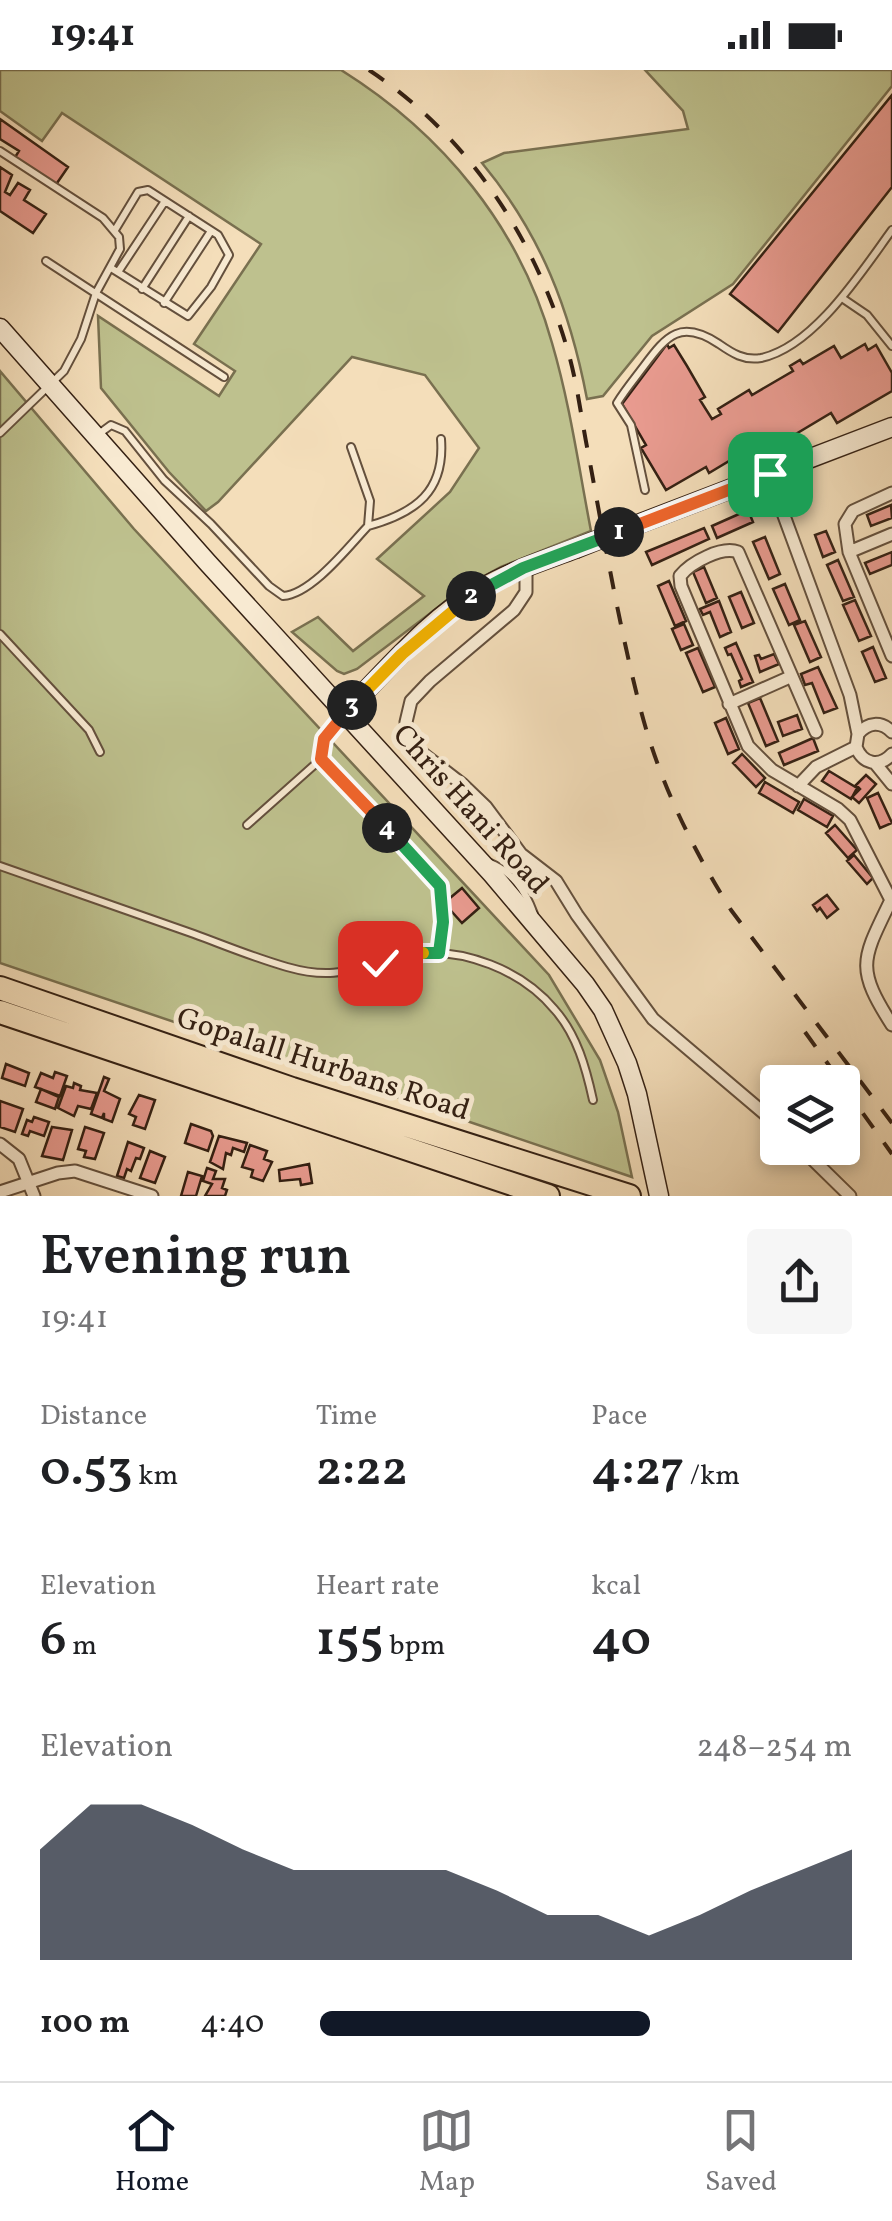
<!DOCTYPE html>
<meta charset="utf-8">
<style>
:root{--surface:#fff;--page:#f6f6f6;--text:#202124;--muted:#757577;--line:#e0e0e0;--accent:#111827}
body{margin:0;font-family:Vollkorn,serif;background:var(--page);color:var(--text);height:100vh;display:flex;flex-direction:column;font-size:38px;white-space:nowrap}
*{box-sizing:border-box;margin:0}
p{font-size:32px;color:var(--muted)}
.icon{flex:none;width:55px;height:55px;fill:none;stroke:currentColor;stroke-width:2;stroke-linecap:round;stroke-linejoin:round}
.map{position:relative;height:1126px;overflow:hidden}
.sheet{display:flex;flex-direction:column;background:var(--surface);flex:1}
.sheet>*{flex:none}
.fabs{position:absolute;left:760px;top:995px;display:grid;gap:20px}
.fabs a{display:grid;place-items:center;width:100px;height:100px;border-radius:10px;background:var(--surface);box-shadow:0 5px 15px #0003;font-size:50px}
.pin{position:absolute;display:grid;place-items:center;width:85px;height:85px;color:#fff;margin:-42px;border-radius:20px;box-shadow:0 5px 15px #0006}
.km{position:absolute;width:50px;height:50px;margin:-25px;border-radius:50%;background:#222;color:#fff;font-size:28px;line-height:50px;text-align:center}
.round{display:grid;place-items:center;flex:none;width:105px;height:105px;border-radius:10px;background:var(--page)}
.headline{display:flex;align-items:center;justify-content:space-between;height:170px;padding:0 40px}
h1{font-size:55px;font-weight:600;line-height:75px}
.stats{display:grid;grid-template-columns:repeat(3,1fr);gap:15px;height:170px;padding:10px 40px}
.stats div{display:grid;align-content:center}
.stats b{font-size:50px;font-weight:600}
.stats small{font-size:28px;font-weight:400}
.stats p{font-size:28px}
.chart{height:280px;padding:20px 40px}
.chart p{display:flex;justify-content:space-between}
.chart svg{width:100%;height:180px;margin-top:10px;fill:var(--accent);opacity:.7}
ul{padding:0 40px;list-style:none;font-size:32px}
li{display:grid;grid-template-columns:160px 120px 1fr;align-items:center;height:75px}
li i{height:25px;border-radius:12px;background:var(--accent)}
.status{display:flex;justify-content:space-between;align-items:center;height:70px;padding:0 50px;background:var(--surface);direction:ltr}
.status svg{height:28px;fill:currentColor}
.menu{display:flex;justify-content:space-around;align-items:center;height:140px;border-top:2px solid var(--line);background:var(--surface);font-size:28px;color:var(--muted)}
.menu a{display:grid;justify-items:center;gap:5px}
.menu .on{color:var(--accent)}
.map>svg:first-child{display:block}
</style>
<div class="status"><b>19:41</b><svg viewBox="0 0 49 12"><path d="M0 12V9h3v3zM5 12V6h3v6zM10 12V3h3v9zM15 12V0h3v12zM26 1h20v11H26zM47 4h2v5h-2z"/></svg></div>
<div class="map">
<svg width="892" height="1126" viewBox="0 0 892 1126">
<rect width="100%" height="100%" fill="#f4deba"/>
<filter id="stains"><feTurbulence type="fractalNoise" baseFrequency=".002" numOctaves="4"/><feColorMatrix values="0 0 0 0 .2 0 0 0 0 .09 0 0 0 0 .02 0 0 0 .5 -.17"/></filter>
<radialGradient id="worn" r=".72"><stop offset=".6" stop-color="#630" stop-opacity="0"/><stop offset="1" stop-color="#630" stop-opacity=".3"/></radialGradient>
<path fill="#bec18e" stroke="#797050" stroke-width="2.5" d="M0 0H341C442 63 520 157 552 273 570 334 579 399 591 461L501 497 466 516 357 599 344 604 337 601 292 562 318 547 353 581 424 526 377 489 450 422 479 378 425 305 352 287 218 432 206 441 169 402 101 318 98 246 219 326 235 301 194 274 261 174 62 43 42 71 0 41Z
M645 0H892V16L733 214 652 266 603 326 587 329C570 240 541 164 482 93L504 83 688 59 683 41Z
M0 301 134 459 549 905 600 990 618 1042 632 1107 0 893Z"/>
<path fill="#e99b90" stroke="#342013" stroke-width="2.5" d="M892 25V117L778 262 730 224Z
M0 49 68 97 55 116 14 89 19 81 0 69Z
M0 97 12 105 5 122 10 125 18 113 30 120 24 130 46 144 33 163 0 141Z
M667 274 669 278 674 275 687 296 705 327 700 330 712 349 721 344 718 339 749 320 752 325 793 301 790 296 800 290 803 294 834 276 841 288 865 274 868 280 876 275 892 303V321L837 353 831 343 769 380 764 370 709 403 706 397 666 420 641 378 646 375 622 334Z
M891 435 892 448 871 456 867 445Z
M748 440 753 452 717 468 712 456Z
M704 458 709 469 652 495 646 482Z
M826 461 835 482 823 487 815 465Z
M765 467 780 504 769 509 753 472Z
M892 482V495L870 504 865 493Z
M838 490 854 527 843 531 827 495Z
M704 497 717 528 706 533 693 502Z
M669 511 686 551 675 556 658 516Z
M785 514 800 550 789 555 773 519Z
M741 522 754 553 742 558 729 527Z
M855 530 871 566 859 571 843 535Z
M719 531 731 562 720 567 710 542 703 545 700 539Z
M805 551 821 587 810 592 794 555Z
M684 554 693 575 681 580 672 559Z
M736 573 753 612 741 617 739 611 742 609 731 584 728 585 725 578Z
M873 577 886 608 875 612 862 582Z
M698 578 715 617 703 622 686 583Z
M774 584 779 594 760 602 755 586 759 585 761 589Z
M818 597 837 638 824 643 812 613 805 615 801 604Z
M760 628 778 671 766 676 748 633Z
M797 645 802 659 783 666 778 652Z
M726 648 739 679 728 684 715 653Z
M813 668 818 681 784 695 779 683Z
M742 684 765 708 756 717 733 693Z
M829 701 857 718 851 729 822 711Z
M866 705 876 714 859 733 852 727 860 719 856 715Z
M765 712 799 732 793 743 759 723Z
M878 723 892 753 880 758 867 728Z
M804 729 833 746 827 757 798 740Z
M835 755 857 780 848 788 826 763Z
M854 785 873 808 867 814 847 791Z
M462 818 479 838 462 853 444 833Z
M827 825 838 839 827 848 820 838 817 841 813 835Z
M6 994 29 1003 25 1016 2 1008Z
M55 1002 67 1006 60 1026 35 1017 41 1003 53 1008Z
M104 1007 109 1009 104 1021 120 1029 112 1052 104 1049V1043L102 1048 91 1044Z
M74 1013 81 1016 80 1020 97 1023 91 1039 78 1036 74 1046 58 1038 66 1016 73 1018Z
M41 1019 59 1027 55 1039 36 1032Z
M139 1025 155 1030 145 1059 133 1055 136 1047 129 1044Z
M0 1031 23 1039 15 1062 0 1057Z
M34 1047 49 1052 44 1066 30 1061 28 1066 22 1064 27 1050 32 1052Z
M191 1054 211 1061 213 1066 208 1081 185 1073Z
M52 1057 72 1060 63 1090 42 1086Z
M85 1057 104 1063 95 1089 84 1087 86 1081 78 1079Z
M219 1066 247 1073 244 1082 233 1078 231 1085 226 1083 223 1099 210 1092Z
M128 1072 144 1078 140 1089 136 1088 131 1101 127 1099 124 1108 117 1106Z
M250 1075 267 1081 264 1089 272 1092 263 1111 251 1107 253 1100 242 1097Z
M150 1081 165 1087 155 1113 140 1108Z
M309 1094 312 1113 301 1115 300 1109 280 1111 279 1100Z
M207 1098 216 1101 213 1109H225L222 1118 227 1120 225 1126H205L212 1114 203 1111Z
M188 1102 202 1106 196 1126H181Z"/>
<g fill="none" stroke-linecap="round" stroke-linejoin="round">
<g stroke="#64503d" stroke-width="10">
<path id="lane" d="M0 81 103 148 119 167 120 179 96 223 81 269 64 301 0 363
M46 191 224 307
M111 198 188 246 211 217 229 185 218 165 148 120 138 122 115 160
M118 202 165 131
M142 219 189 146
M842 228 867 245 892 276
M164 233 211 161
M96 366 111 355 125 361 164 410 211 454 269 516 283 526C312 524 349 476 368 456L370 431 351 377
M645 420 631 355 617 333C625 320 635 308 644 296 667 265 681 249 719 274 732 283 744 291 761 288 814 277 862 201 892 160
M368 456C416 443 445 421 441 369
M0 564 89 660 100 682
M343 644 321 675V689L440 817C447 837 442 861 439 883
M247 755 321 689
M488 792C513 802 525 820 534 844
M0 796C65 819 129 841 194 864 224 875 255 888 287 897 347 914 359 891 412 884 463 877 522 900 555 940 577 965 586 998 593 1030"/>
</g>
<g stroke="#64503d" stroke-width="15">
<path id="street" d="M769 405 850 625 858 664
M892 423 853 441 845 454 849 482 892 586
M849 482 892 464
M526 497V522L514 540 430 611 411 631 406 652 407 665 418 680 462 714 486 737 521 784 556 811 577 845 653 949 778 1055
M729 634 790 607
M816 662 738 482C722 476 691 492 680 506L681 516 748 676 772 700 838 739 850 750 892 832
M892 662C881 651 868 652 858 664L856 677C863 694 879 698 892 684
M875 693 892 714
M798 716 816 697 856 677
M891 830C862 890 855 897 892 955
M0 1074 19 1089 34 1126
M801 1078 850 1126
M0 1122 58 1103 75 1101 152 1126"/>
</g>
<g stroke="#342013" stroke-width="21">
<path id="secondary" d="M0 258 207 492 492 804 585 914 603 940 627 993 637 1024 659 1126
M628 458 892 357
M345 642C387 600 429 548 482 518 511 501 543 491 575 479"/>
</g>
<g stroke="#342013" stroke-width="26">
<path id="highway" d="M0 918 292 1019 629 1126
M0 942 548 1126"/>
</g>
<use href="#lane" stroke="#f8ead2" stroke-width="6"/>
<use href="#street" stroke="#f8ead2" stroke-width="11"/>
<use href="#secondary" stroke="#f8ead2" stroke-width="18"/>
<use href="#highway" stroke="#f4deba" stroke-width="22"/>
<path stroke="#342013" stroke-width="4" stroke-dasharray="18 18" stroke-linecap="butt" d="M369 0C467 65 534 166 567 278 577 311 581 347 588 382 604 468 619 556 641 641 660 713 692 778 731 840L892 1053
M805 962 841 1012
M842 1014 892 1084"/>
<g stroke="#342013" stroke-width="21" stroke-linecap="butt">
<path id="secondary-bridge" d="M575 479 628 458"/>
</g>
<use href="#secondary-bridge" stroke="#f8ead2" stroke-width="18"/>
</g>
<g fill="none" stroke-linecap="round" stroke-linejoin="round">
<g stroke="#fff" stroke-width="20">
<path id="split-1" d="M619 462 770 404"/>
</g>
<g stroke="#fff" stroke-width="20">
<path id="split-2" d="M471 526 523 498 619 462"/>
</g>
<g stroke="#fff" stroke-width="20">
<path id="split-3" d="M352 635 402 584 471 526"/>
</g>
<g stroke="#fff" stroke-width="20">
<path id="split-4" d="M352 635 324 669 321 689 387 758"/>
</g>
<g stroke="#fff" stroke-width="20">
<path id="split-5" d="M387 758 440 816 443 852 439 883H423"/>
</g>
<g stroke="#fff" stroke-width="20">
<path id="split-6" d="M380 893 423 883"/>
</g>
<use href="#split-1" stroke="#f0652b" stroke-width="12"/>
<use href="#split-2" stroke="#22a559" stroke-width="12"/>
<use href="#split-3" stroke="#f5b400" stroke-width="12"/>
<use href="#split-4" stroke="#f0652b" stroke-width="12"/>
<use href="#split-5" stroke="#22a559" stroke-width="12"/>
<use href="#split-6" stroke="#f5b400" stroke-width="12"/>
</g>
<g text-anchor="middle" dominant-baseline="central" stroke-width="10" stroke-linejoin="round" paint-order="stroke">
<g font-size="30" fill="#342013" stroke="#f8ead2">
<text transform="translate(470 740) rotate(48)">Chris Hani Road</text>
<text transform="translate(323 995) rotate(18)">Gopalall Hurbans Road</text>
</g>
</g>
<rect width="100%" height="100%" filter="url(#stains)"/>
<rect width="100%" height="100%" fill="url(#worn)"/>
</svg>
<div class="fabs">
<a><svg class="icon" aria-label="layers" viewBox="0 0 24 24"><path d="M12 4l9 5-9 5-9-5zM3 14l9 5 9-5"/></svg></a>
</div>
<div class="pin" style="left:770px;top:404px;background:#1e9e55"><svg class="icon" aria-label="arrive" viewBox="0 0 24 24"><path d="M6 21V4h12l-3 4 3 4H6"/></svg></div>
<div class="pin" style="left:380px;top:893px;background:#d93025"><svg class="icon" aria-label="check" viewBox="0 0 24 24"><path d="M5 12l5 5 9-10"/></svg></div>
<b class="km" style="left:619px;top:462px">1</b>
<b class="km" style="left:471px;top:526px">2</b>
<b class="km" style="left:352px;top:635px">3</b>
<b class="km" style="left:387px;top:758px">4</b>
</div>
<section class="sheet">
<div class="headline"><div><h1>Evening run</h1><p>19:41</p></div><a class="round"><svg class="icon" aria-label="share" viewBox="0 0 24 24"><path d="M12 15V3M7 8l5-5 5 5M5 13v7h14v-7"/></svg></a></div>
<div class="stats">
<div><p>Distance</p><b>0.53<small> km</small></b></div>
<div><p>Time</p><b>2:22</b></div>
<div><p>Pace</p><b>4:27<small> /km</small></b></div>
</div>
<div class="stats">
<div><p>Elevation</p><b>6<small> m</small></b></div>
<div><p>Heart rate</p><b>155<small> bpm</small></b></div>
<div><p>kcal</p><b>40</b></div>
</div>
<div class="chart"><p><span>Elevation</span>248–254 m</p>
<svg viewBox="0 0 160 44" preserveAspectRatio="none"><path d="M0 44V17L10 6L20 6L30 11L40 17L50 22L60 22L70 22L80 22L90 27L100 33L110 33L120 38L130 33L140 27L150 22L160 17V44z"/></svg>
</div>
<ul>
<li><b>100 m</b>4:40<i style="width:62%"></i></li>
</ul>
</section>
<nav class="menu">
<a class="on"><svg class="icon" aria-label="home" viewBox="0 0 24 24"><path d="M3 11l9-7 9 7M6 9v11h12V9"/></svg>Home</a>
<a><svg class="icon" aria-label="map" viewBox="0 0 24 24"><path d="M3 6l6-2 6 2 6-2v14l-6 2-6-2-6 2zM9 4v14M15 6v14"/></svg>Map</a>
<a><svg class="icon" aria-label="saved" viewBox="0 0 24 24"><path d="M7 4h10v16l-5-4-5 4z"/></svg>Saved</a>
</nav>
